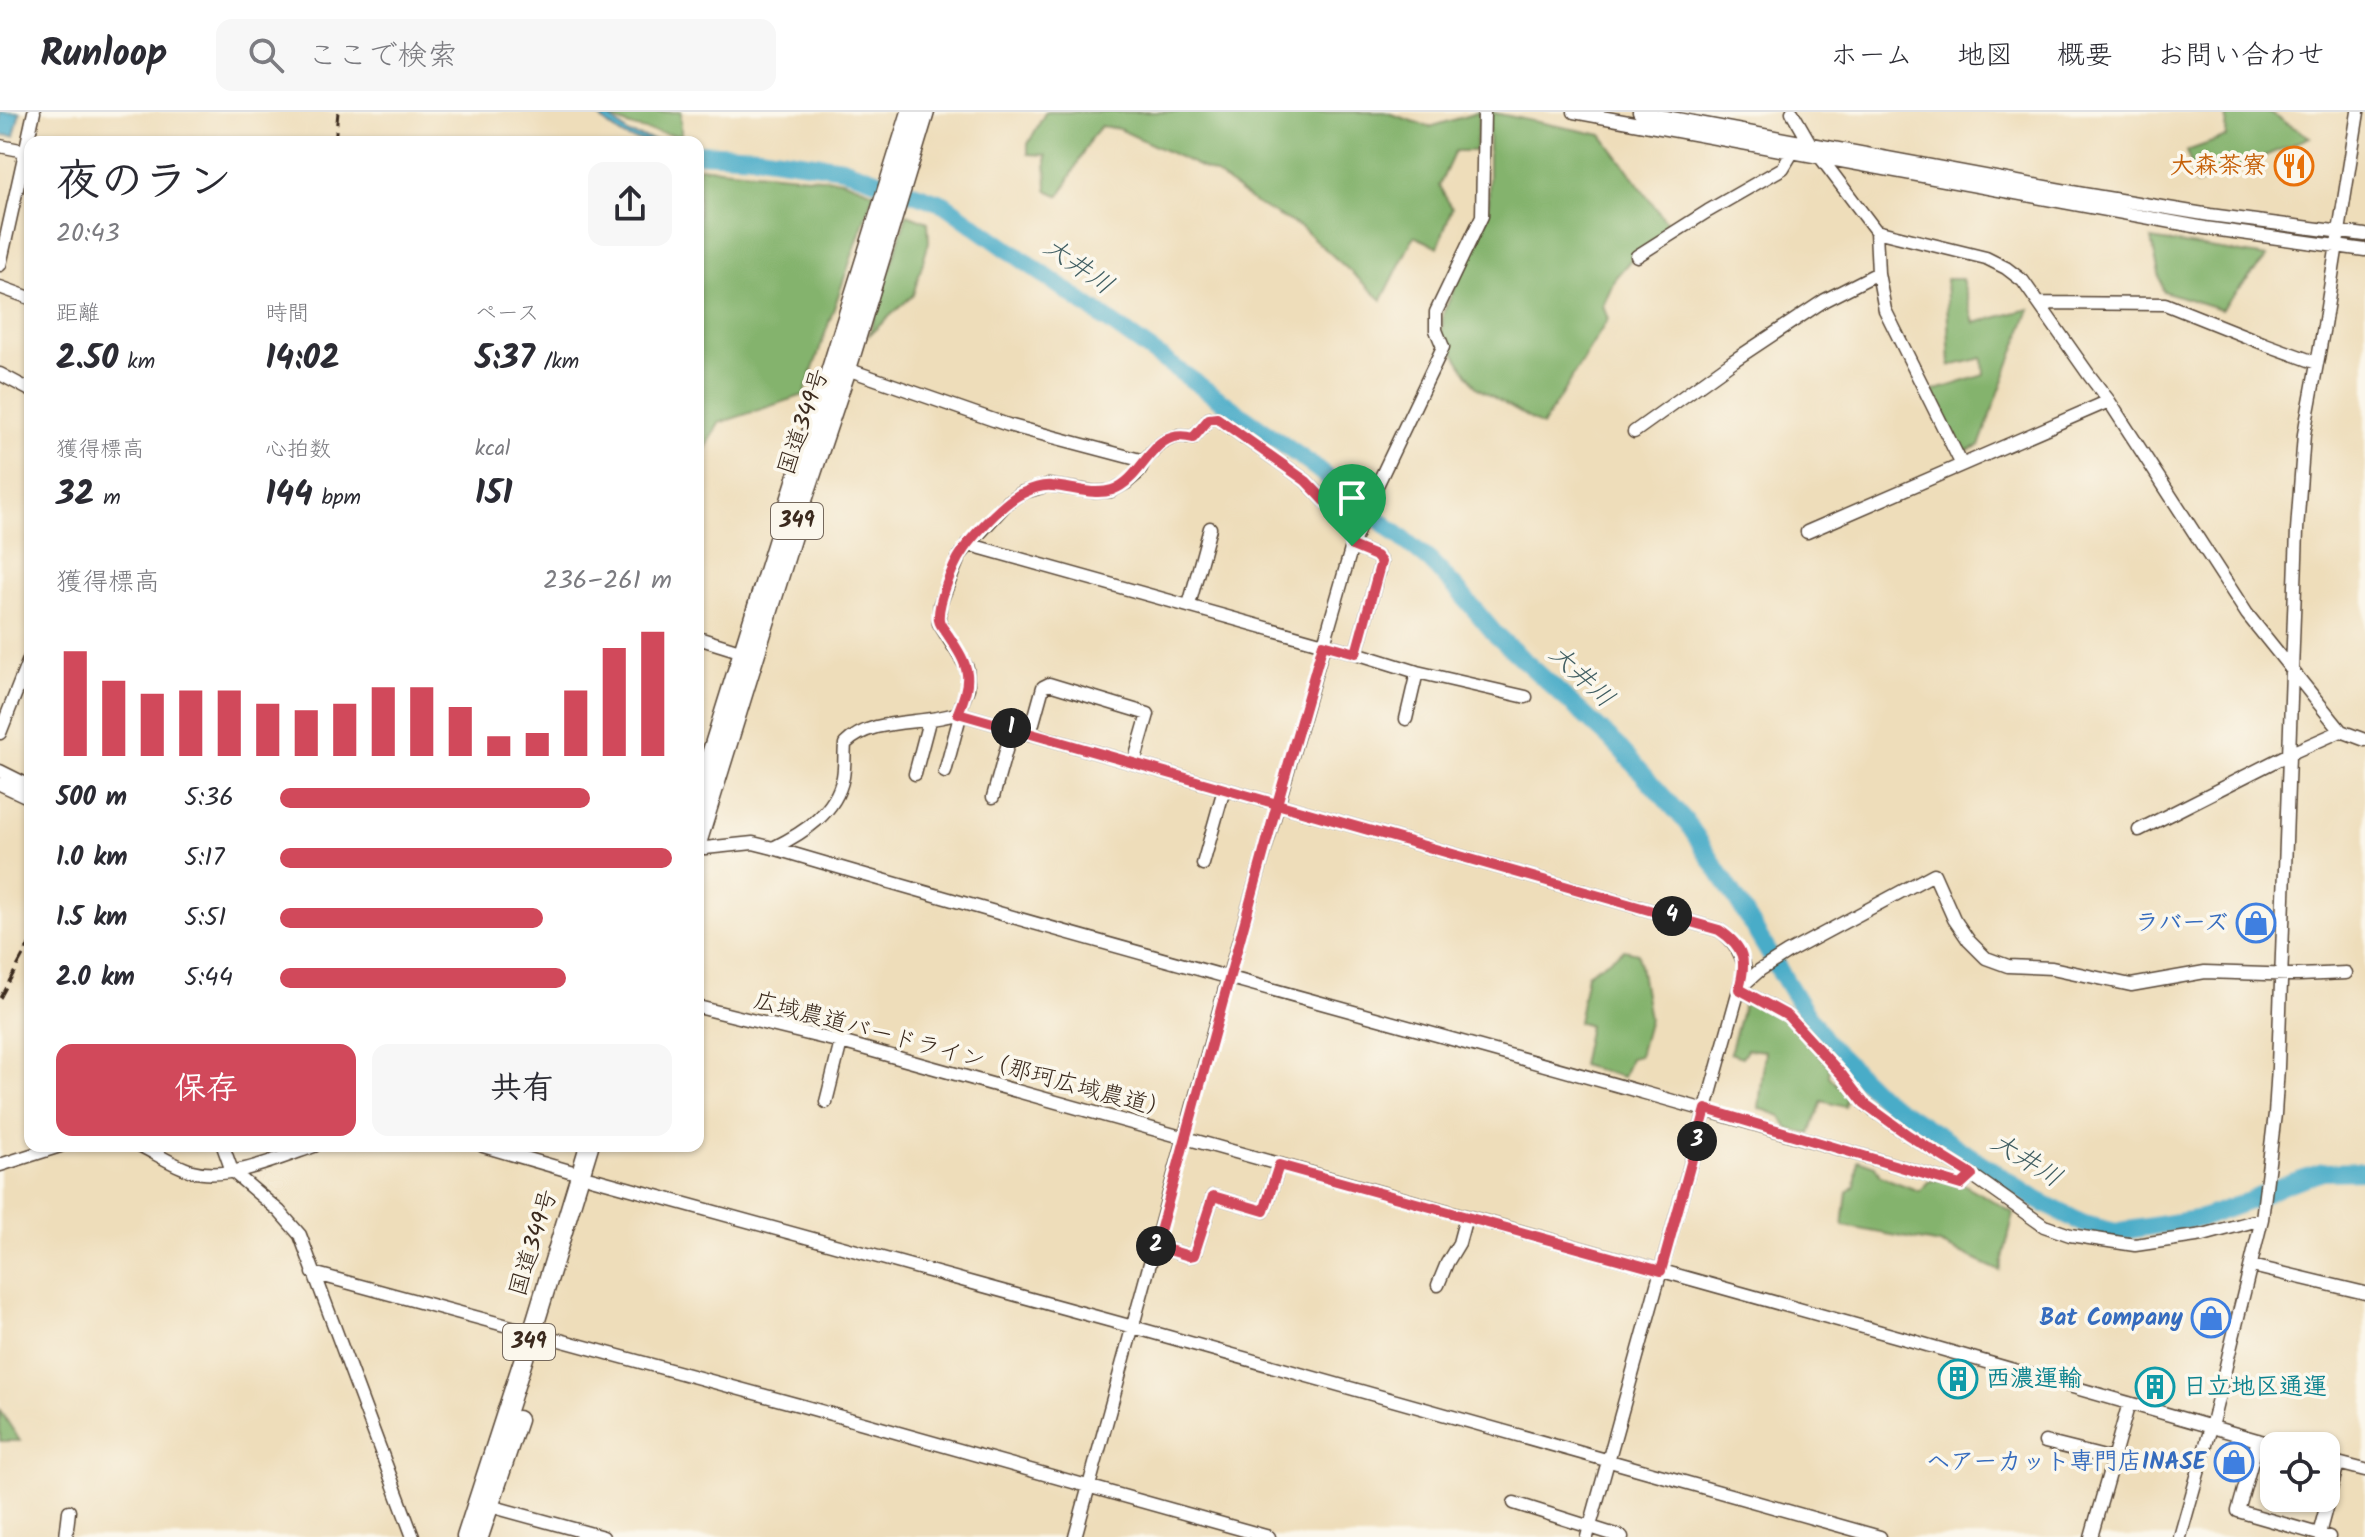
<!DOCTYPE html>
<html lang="ja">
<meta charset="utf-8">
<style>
:root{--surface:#fff;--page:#f7f7f7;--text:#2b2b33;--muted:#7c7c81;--line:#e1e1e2;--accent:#d1495b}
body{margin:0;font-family:Kalam,"Klee One",sans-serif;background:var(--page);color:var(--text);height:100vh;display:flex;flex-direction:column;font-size:30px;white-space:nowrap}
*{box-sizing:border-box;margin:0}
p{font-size:26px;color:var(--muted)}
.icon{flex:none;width:44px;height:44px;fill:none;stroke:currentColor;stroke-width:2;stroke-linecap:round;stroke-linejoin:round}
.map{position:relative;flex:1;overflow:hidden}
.panel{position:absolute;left:24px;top:24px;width:680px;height:1016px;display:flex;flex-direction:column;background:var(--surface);border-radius:16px;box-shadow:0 2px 6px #0004}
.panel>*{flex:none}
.fabs{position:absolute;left:2260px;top:1320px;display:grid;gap:16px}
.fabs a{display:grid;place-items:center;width:80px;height:80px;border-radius:16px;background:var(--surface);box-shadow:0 2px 6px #0004;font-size:40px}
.pin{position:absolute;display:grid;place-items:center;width:68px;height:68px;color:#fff;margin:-82px -34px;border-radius:50% 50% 50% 0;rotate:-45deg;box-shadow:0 0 8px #0007}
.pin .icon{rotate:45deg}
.km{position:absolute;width:40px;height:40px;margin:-20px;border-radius:50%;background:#222;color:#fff;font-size:22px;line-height:40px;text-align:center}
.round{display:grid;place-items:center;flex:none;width:84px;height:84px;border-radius:16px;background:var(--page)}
.overview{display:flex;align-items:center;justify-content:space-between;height:136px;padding:0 32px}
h1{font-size:44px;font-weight:700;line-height:60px}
.figures{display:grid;grid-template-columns:repeat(3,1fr);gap:12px;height:136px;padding:8px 32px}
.figures div{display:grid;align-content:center}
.figures b{font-size:34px;font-weight:700}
.figures small{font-size:22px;font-weight:400}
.figures p{font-size:22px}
.chart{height:224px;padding:16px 32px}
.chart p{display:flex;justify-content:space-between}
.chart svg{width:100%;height:144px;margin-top:8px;stroke:var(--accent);stroke-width:6}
.primary-button{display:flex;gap:16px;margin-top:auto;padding:16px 32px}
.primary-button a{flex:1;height:92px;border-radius:16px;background:var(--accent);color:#fff;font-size:32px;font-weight:700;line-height:92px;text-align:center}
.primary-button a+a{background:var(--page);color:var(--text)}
ul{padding:0 32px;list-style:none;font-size:26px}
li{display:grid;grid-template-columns:128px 96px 1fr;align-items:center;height:60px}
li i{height:20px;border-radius:10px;background:var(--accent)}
header{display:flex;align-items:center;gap:48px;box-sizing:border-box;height:112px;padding:0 40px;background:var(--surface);border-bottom:2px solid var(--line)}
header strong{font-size:38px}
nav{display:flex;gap:44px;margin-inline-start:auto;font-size:28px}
.search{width:560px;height:72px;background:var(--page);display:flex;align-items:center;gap:20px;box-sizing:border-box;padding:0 28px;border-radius:16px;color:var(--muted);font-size:30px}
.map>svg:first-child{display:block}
</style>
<header>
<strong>Runloop</strong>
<div class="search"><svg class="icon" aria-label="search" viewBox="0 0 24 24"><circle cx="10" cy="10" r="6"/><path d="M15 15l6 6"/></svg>ここで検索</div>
<nav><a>ホーム</a><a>地図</a><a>概要</a><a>お問い合わせ</a></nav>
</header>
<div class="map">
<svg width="2365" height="1425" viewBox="0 0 2365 1425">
<rect width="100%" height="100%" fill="#fbf7ec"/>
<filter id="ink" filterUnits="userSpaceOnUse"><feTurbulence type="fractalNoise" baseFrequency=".0125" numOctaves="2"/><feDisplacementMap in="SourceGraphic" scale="16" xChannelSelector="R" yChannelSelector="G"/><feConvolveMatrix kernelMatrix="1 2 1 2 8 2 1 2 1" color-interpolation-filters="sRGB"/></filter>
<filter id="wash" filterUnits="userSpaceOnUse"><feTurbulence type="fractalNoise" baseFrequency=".006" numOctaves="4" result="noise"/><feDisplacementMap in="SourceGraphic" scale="32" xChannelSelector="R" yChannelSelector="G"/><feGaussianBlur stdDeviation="1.8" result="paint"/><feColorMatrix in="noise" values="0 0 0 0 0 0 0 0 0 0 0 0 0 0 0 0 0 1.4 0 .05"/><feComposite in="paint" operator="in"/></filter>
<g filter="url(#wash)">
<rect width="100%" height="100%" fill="#eeddba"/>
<path fill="#84b36d" stroke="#606e46" stroke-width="2" d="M605 0H681V24C659 21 620 16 605 0Z
M1048 0H1385L1430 15 1480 0 1475 39H1455L1439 74 1452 96 1438 135 1414 124 1382 188 1302 116 1253 90 1218 63 1119 17 1101 14 1091 26 1060 84 1047 78 1046 43 1028 42V32L1045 1Z
M1489 0 1602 23 1670 115 1634 144 1615 166 1603 194 1608 207 1542 314 1476 275 1442 222 1443 202 1489 98Z
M2227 0H2268L2310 25 2196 73 2187 39 2226 25Z
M698 55 842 68 874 80 804 283 719 311 698 351Z
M907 102 928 110 929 130 913 183 869 223Z
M2151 127 2267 145 2221 197 2163 179Z
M1946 167H1962L1974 211 2030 197 1979 334 1961 340 1933 279 1984 263 1983 246 1950 254Z
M1624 838 1638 841 1649 907 1639 944 1630 946 1623 965 1581 953 1589 914 1578 910 1587 862Z
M1746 884 1786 906 1830 955 1829 964 1847 983 1845 995 1822 989 1810 1022 1788 1017 1781 1004 1759 996 1765 939 1747 937 1742 945 1730 941Z
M1858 1048 1875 1054 1880 1064 1919 1079 1929 1069 1953 1066 2014 1101 2000 1159 1940 1132 1843 1114 1847 1080 1855 1074Z
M0 1298 20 1329H0Z"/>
<path fill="#48acc8" stroke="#426b73" stroke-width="2" d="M0 0H20L14 24 0 23Z
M593 0H603L629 22 662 30C622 30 622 24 593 0Z"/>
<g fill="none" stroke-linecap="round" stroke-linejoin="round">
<path stroke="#48acc8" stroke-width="18" d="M698 41 759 44 842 56 944 92 1316 356 1430 449 1458 478 1496 523 1616 632 1688 712 1734 783 1798 889 1829 934 1882 986 2037 1088 2084 1112 2116 1120 2202 1106 2249 1089 2286 1072 2323 1060 2365 1059"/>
</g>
</g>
<g filter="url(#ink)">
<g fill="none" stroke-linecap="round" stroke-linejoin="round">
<g stroke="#564535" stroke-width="15">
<path id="minor" d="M1574 0 2205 116 2365 138
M1639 0 2083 82 2210 103 2365 123
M1792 0 1811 33 1876 119 1878 161 1885 198 1961 351
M0 34 25 39
M1876 119 1986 146 2006 156 2023 169 2089 263 2109 289 2247 502 2341 619 2365 628
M1637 144 1708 99 1783 56 1792 41
M0 153 34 0
M0 175 30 186
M2039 191 2165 192 2265 232 2317 251
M847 257 1008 313 1144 349 1139 360 1126 371 1111 379 1095 380 1048 373 1021 381 1008 390 960 443 940 492 939 511 967 556 968 576 958 601 959 608 945 660
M0 262 30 278
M1634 320 1733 249 1825 188 1878 161
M1144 349C1158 333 1170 319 1193 326L1209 307 1217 306 1306 369 1345 410 1352 434 1376 444 1381 450 1356 541
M1807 420 2109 289
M967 432 1356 541 1417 560 1526 585
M1189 493 1210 416
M698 526 743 540
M1406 607 1417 560
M0 621 30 545
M1030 622 1043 575 1049 572 1148 602 1134 651
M0 659 30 674
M915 662 929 609
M0 672 30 686
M993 685 1012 617
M2139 718 2289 642 2341 619
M698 734 705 736 753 731 773 736C1168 853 1567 954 1961 1073L1972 1063
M773 736C803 721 836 701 843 665 845 654 844 643 845 632 873 604 922 614 958 601L1719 818C1734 828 1740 839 1745 856L1587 1425
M1203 752 1224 677
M1741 875 1760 858 1787 841 1934 762 1954 807 1969 829 1986 846 2008 854 2052 856 2131 873 2205 860 2299 863 2346 861
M1739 877 1788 904 1843 964 1864 991 1908 1023 1972 1063 2044 1114 2070 1123 2135 1133 2203 1123 2262 1107
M698 895 841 930 1906 1227 2278 1334
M826 990 841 930
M141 1034C157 1042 174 1054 192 1059 228 1069 280 1046 314 1034
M223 1034 232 1059 279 1099 300 1123 413 1425
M483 1034 580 1062
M0 1053 60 1034
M591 1066 1133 1215 1880 1425
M1156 1134 1189 1144 1194 1143 1213 1084 1264 1099 1279 1053
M2252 1154 2365 1181
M313 1161 799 1293 1269 1425
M1438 1173 1447 1151 1459 1131 1466 1105
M2258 1328 2238 1399 2329 1425
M2045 1330 2113 1347
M2326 1348 2365 1358
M1514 1391 1622 1425
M490 1394 603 1425
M2319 1422 2338 1351
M66 1425 69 1399
M1075 1425 1227 870 1352 434 1372 384 1443 235 1436 218V200L1482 104 1484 0
M2091 1425 2129 1291
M2180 1425 2211 1315 2262 1107 2275 1002 2278 955 2297 418 2304 322 2324 214 2358 0"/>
</g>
<g stroke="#564535" stroke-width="21">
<path id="highway" d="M698 684 911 0
M698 728 803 388 847 257 925 0
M466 1425 532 1221 589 1034
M479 1425 518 1308"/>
</g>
<use href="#minor" stroke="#fff" stroke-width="12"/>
<use href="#highway" stroke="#fff" stroke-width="18"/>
<path stroke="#3b2a1e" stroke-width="3" stroke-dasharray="12 6" stroke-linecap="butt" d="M335 30 338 0
M0 886 30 831"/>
</g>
</g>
<g fill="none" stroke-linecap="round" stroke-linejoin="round" filter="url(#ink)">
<g stroke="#fff" stroke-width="16">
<path id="route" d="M1352 434 1345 410 1306 369 1217 306 1209 307 1193 326C1151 314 1146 366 1112 378 1094 384 1071 375 1052 374 1043 373 1031 377 1023 381 1007 387 971 425 962 440 953 453 937 492 939 508 940 514 945 518 948 523 970 556 973 565 958 601L1277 692 1156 1134 1189 1144 1194 1143 1213 1084 1264 1099 1279 1053 1661 1159 1706 997 1961 1073 1972 1063 1908 1023 1864 991 1843 964 1788 904 1739 877C1747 849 1745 835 1719 818L1277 692 1323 532 1356 541 1381 450 1376 444 1352 434"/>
</g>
<use href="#route" stroke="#d1495b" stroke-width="10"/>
</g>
<defs>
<g id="restaurant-ring" transform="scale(2)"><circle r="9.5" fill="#fbf7ec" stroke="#e8710a" stroke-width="1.5"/><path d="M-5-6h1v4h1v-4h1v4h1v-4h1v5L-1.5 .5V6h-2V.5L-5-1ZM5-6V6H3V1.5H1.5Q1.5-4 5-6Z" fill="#e8710a"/></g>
<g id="shop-ring" transform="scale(2)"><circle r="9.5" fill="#fbf7ec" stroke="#3f7fe0" stroke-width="1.5"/><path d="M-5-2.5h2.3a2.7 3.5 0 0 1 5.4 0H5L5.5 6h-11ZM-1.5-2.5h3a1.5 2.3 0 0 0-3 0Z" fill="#3f7fe0"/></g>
<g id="building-ring" transform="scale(2)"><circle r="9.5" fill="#fbf7ec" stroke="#0f9aa8" stroke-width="1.5"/><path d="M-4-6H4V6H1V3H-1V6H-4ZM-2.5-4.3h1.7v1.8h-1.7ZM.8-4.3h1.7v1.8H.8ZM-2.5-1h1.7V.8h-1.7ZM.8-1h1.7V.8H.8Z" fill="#0f9aa8"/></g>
</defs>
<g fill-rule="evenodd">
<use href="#restaurant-ring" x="2294" y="54"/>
<use href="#shop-ring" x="2256" y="811"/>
<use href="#shop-ring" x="2211" y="1206"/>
<use href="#building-ring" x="1958" y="1267"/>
<use href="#building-ring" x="2155" y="1275"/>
<use href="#shop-ring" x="2234" y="1350"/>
</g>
<g text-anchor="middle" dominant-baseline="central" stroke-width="7" stroke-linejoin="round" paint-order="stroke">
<g fill="#fbf7ec" stroke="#75685c" stroke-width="2">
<rect x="771" y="391" width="52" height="36" rx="6"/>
<rect x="503" y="1212" width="52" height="36" rx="6"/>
</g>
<g font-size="22" font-weight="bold" fill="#3b2a1e">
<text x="797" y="409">349</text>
<text x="529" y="1230">349</text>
</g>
<g font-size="24" font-weight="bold" fill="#c56008" stroke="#fbf7ec" text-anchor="end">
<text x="2266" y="54">大森茶寮</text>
</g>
<g font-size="24" fill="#3b2a1e" stroke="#fbf7ec">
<text transform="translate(804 310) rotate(-71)">国道349号</text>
<text transform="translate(962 944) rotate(15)">広域農道バードライン（那珂広域農道）</text>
<text transform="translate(534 1131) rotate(-73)">国道349号</text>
</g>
<g font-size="24" font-weight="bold" fill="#366cbe" stroke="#fbf7ec" text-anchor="end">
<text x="2228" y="811">ラバーズ</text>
<text x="2183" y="1206">Bat Company</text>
<text x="2206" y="1350">ヘアーカット専門店INASE</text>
</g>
<g font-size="24" font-weight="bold" fill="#0d838f" stroke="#fbf7ec" text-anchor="start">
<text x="1986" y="1267">西濃運輸</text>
<text x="2183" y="1275">日立地区通運</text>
</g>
<g font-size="26" font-style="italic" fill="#405e62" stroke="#fbf7ec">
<text transform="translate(1078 155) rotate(35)">大井川</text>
<text transform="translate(1581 565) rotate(43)">大井川</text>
<text transform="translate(2026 1049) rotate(32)">大井川</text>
</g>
</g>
</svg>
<div class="fabs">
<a><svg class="icon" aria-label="locate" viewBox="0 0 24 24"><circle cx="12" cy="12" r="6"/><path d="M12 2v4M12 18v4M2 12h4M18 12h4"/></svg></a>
</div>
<div class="pin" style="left:1352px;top:434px;background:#1e9e55"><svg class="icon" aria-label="arrive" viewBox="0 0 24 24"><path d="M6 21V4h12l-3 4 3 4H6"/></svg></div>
<b class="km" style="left:1011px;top:616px">1</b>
<b class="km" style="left:1156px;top:1134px">2</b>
<b class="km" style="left:1697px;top:1029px">3</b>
<b class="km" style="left:1672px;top:804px">4</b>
<section class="panel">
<div class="overview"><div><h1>夜のラン</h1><p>20:43</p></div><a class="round"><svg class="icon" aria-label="share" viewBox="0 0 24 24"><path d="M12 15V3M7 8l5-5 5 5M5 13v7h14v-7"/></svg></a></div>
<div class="figures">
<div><p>距離</p><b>2.50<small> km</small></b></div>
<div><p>時間</p><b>14:02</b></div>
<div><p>ペース</p><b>5:37<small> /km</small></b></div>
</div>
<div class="figures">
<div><p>獲得標高</p><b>32<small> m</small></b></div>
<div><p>心拍数</p><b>144<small> bpm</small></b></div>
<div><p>kcal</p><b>151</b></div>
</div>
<div class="chart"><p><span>獲得標高</span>236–261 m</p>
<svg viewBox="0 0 160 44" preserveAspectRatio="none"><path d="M5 44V12M15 44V21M25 44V25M35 44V24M45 44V24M55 44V28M65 44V30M75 44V28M85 44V23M95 44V23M105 44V29M115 44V38M125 44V37M135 44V24M145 44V11M155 44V6"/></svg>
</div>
<ul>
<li><b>500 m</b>5:36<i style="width:79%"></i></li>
<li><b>1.0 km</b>5:17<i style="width:100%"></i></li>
<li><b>1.5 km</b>5:51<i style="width:67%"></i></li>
<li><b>2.0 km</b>5:44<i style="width:73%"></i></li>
</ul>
<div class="primary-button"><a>保存</a><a>共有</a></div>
</section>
</div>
